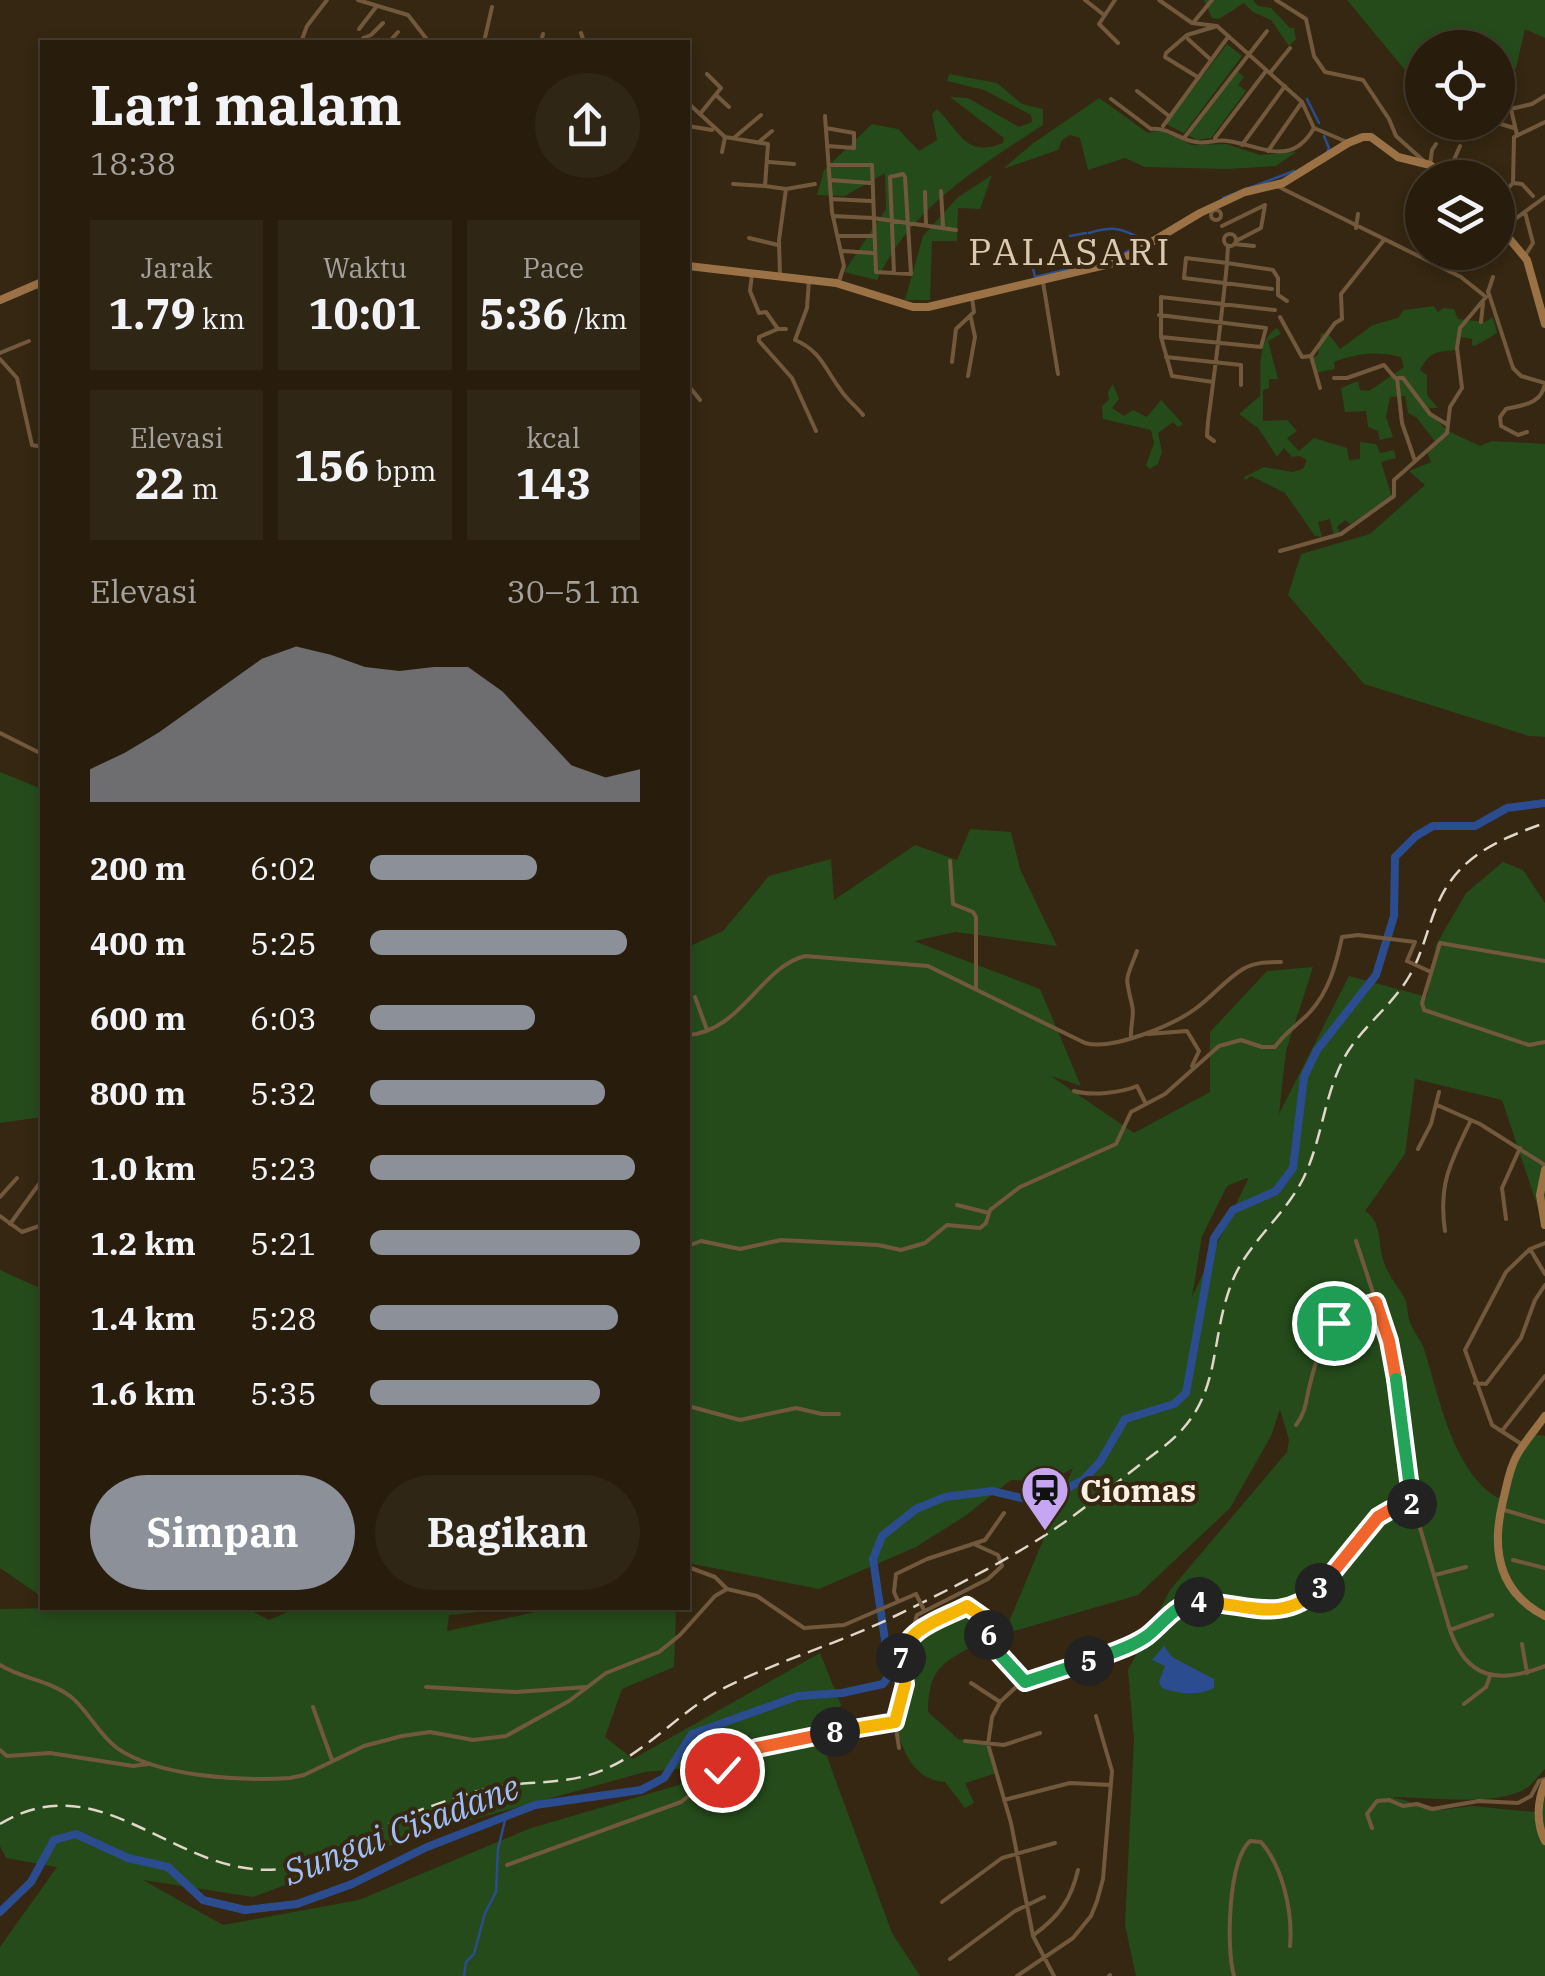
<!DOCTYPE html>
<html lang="id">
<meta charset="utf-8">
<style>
:root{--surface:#281d0d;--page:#302616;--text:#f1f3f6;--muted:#a5a29d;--line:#443b2e;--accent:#8c9099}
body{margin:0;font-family:"IBM Plex Serif",serif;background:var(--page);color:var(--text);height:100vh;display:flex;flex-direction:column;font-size:38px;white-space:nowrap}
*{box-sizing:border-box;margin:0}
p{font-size:32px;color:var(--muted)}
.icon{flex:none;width:55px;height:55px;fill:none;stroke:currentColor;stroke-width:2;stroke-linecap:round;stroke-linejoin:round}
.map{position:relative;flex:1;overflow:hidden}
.panel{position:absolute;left:40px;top:40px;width:650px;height:1570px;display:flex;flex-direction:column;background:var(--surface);border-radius:0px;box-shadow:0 5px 15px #0003,0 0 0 2px var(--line)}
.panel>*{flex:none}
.tools{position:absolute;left:1405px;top:30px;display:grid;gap:20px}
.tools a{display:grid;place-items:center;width:110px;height:110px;border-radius:50%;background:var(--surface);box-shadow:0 5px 15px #0003,0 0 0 2px var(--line);font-size:50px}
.pin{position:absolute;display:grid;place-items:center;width:85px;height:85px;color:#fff;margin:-42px;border:5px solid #fff;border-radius:50%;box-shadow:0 2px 10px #0007}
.km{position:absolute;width:50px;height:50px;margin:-25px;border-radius:50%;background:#222;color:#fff;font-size:28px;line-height:50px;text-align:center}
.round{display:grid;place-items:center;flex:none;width:105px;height:105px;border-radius:52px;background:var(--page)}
.summary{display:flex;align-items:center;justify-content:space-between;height:170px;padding:0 50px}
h1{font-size:55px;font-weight:800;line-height:75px}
.figures{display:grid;grid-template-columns:repeat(3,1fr);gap:15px;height:170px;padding:10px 50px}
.figures div{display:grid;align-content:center;border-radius:0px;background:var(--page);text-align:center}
.figures b{font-size:42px;font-weight:800}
.figures small{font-size:28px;font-weight:400}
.figures p{font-size:28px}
.chart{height:280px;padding:20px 50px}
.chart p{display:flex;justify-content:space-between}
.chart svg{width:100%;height:180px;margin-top:10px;fill:var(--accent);opacity:.7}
.button{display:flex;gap:20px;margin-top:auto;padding:20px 50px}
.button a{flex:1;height:115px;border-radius:60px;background:var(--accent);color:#fff;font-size:40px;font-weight:800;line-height:115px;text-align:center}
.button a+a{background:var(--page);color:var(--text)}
ul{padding:0 50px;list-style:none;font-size:32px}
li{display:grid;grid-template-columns:160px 120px 1fr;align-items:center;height:75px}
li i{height:25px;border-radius:12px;background:var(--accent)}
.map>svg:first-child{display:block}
</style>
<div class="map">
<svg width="1545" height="1976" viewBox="0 0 1545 1976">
<rect width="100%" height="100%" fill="#352711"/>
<path fill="#254b1b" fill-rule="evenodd" d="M1204 0H1253L1258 6 1271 8 1290 28H1294L1296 39 1289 46 1271 20 1253 12 1244 3 1219 19 1212 18Z
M1347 0H1545V38L1525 29 1516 68 1498 72V48H1422V86L1419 87Z
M1227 44 1242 56 1184 133 1166 124Z
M1237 71 1244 77 1238 85 1246 91 1211 138 1197 140 1188 135Z
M949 74 997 83 1022 104 1043 109V125C978 167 911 208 877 280L844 272 886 209 885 173 845 196 817 195 824 170 872 124 898 129 919 151 937 140 932 114 937 109C961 133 966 158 1003 143L1004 138 950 97 968 98 1019 127 1032 122 1031 115 984 90 947 81Z
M1099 98 1148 133 1160 130 1192 145 1226 144 1260 155 1296 152 1276 166 1227 169 1145 167 1125 158 1088 170 1080 138 1070 135 1062 140 1058 150 1003 169 1032 144Z
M992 175 980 209 958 208 957 241H932L930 300H905L923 236 957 198Z
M1434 306 1438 312 1443 308 1454 309 1458 319 1485 322 1493 317 1497 333 1475 346 1472 345V339L1461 337 1458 350C1438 352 1430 350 1420 370L1427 375V395L1438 408H1430L1428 412 1448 431 1480 446 1492 441 1545 444V737L1529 736 1364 684 1288 595 1301 554 1370 534 1425 485 1409 471 1431 462 1427 452 1437 444 1417 418 1408 413 1405 396 1390 397 1386 417 1393 437 1380 440 1378 431 1368 427 1366 411 1345 412 1341 388 1358 381 1360 390 1369 391 1404 367 1401 357C1376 351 1358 353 1334 362L1335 369 1315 373 1309 359 1318 355 1321 333 1330 336 1340 349 1373 325 1398 318 1404 310Z
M1277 328 1281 334 1268 341 1278 379H1269V388L1263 390V421L1287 420 1297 431 1287 438 1299 451 1314 438 1347 448 1349 460 1360 459V442L1376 444 1380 453 1394 450 1396 458 1381 462 1392 497 1350 524 1345 520 1337 527 1340 533 1334 535 1330 519 1318 522 1322 537 1315 536 1285 493 1251 476 1245 480 1244 477 1264 467 1292 472 1303 469 1307 460 1300 456 1292 457 1284 448 1277 457 1258 428 1239 414 1260 396C1262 373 1255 341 1277 328Z
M1113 384 1119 399 1112 408 1124 416 1133 410 1147 417 1161 400 1183 424 1178 427 1173 422 1158 433 1162 452 1158 464 1150 469 1146 465 1154 443 1151 430 1103 419 1102 406 1109 400 1108 392Z
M0 772 42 789V1117L0 1123Z
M970 829 1011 832 1020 869 1057 946 956 932 914 941 1040 989 1081 1086 1051 1076 1134 1133 1210 1092V1032L1267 971 1313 967 1286 1051 1279 1114 1349 976 1427 997 1436 945 1466 893 1503 862 1523 870 1545 903V1229L1502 1100 1415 1079 1405 1154 1365 1211C1382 1222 1378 1242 1383 1259 1387 1275 1398 1285 1405 1299 1408 1306 1407 1315 1410 1322 1413 1332 1421 1339 1424 1349 1439 1395 1452 1471 1498 1498L1502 1496 1530 1434 1545 1436V1769C1538 1776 1531 1787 1521 1791 1489 1806 1427 1797 1392 1797L1441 1810 1472 1806 1534 1812 1545 1798V1976H1136L1125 1925 1134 1740 1128 1670 1170 1590 1287 1452 1289 1440 1280 1409 1271 1436 1230 1508 1138 1595 1004 1634 1073 1468 1049 1482 1011 1480 965 1516 916 1547 819 1589 688 1563V947L723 931 769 876 831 859 834 900 915 845 957 860ZM1247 1178 1248 1179 1192 1297 1202 1236 1227 1186Z
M0 1270 42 1289V1597L0 1568Z
M58 1608H246L269 1620 295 1609 293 1608H519L449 1615 447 1631 554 1608H673L676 1613 674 1667 622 1689 605 1737 633 1759 820 1653 841 1705 818 1734 800 1737 826 1754 892 1933 920 1976H0V1947L57 1867 6 1858 0 1846V1609ZM698 1767 679 1785 531 1828 359 1900 223 1925 143 1880 253 1897 421 1834 645 1772Z
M967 1609 981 1619V1641C944 1663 929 1665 928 1712L958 1739 988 1744 997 1773 965 1783 974 1803 965 1808 945 1782C916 1780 905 1756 897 1731L911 1698 913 1677 908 1658 912 1647Z"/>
<path fill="#2b4d90" d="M1164 1646 1172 1657 1214 1679V1688C1200 1696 1177 1694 1162 1688L1159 1682 1165 1666 1152 1660Z"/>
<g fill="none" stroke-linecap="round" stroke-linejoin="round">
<path stroke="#2b4d90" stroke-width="2.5" d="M1307 99 1319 123
M1324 136 1329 148 1327 152
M1223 198 1294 171
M1089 233C1121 224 1121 231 1146 240
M1070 236 1086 233
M1031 260 1035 277 1069 269
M1075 268 1122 254 1137 246
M464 1976 466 1962 474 1954 485 1913 496 1892 498 1849 506 1816"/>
<path stroke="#2b4d90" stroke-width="8" d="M0 1912 31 1882 54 1840 76 1834 128 1858 168 1867 203 1900 245 1910 297 1904 352 1884 427 1847 535 1805 641 1790 664 1778 692 1734 798 1696 842 1693 883 1684 890 1674 873 1559 882 1536 916 1509 945 1497 992 1491 1030 1500 1054 1495 1083 1480 1100 1462 1125 1419 1174 1404 1186 1393 1214 1238 1233 1210 1276 1191 1293 1168 1304 1077 1317 1050 1376 975 1394 916 1395 857 1416 836 1433 826H1475L1507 808 1545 803"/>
<path stroke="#72593d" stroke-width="4" d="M358 0 408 15 429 42
M1085 0 1104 15
M1115 0 1099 24 1118 43
M1159 0 1192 23 1217 26 1302 102 1314 128 1347 142
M1276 0 1306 19 1314 56 1325 72 1363 80 1389 119 1396 136 1426 163
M1193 23 1212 0
M359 29 376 7
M581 33 584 42
M1188 39 1210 59
M301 42 307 26 327 0
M362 42 363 38 371 35 383 23
M389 42 398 32
M411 42 412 41
M484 42 492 7
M541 42 543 34
M1270 73 1290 48
M1196 76 1165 57 1166 53 1187 35 1217 26
M1137 91 1169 116
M716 95 729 107
M1111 99 1151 129C1169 127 1179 140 1196 142 1207 144 1217 139 1228 141 1263 146 1291 168 1314 128
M688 103 725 137 768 144 765 186 786 189 779 240 780 277
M700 114 721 88 707 74
M825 116 832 212 844 266 838 284
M1424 122H1436
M1494 122 1514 128
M688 126 712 130
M1163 126 1228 37
M826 128 854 133V148L828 146
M1517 135 1511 109 1532 104 1545 96
M735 137 761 115
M1184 138 1267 31
M1215 138 1266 71
M760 141 772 131
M1242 145 1285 86
M1268 151 1302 102
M722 152 725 137
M769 162 794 164
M829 165H872L876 272 911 274 905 177 903 174 890 177 894 273
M1430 165 1432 150 1436 144
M1447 176 1460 146
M830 180 870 183
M1513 183 1522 184 1533 196
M733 184 765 186
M1275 185 1461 277 1486 297 1460 328 1457 348 1462 388 1450 407 1447 433 1394 480V496L1341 534 1280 551
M786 189 815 184
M941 191 943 226
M925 192 926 225
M831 199 871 201
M1498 199 1513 183 1514 137 1545 122
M1211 215a5 5 0 1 1 10 0a5 5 0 1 1-10 0Z
M1525 212 1533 243 1526 254
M833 216 873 218 956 230
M1222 226 1265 205 1261 228 1236 241
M1504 227 1545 197
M1356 228 1358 214
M1224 240a6 6 0 1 1 12 0a6 6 0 1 1-12 0Z
M838 236H873
M749 238 778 245
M1234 244 1254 246
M1228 246 1227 263 1273 270 1278 278V295L1287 301
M843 251 873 253
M1444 267 1446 252
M752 274 750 291 759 313 766 312 778 329H786
M809 280 807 308 795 340C820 350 825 369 840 389 846 399 856 406 863 415
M1043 282 1058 374
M38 284 42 297
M1488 291 1513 368 1521 376 1545 383
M1488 292 1493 277
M1159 315 1266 328 1261 347 1161 337
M1280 317 1302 357 1311 356
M1481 322 1483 303
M778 329 759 337V341L792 378 816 431
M0 353 29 341
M1166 357 1241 365V385
M0 359 17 378 32 445 42 447
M952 362 956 329 974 312 972 298
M968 376 975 337 971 318
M1334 378H1347L1384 365 1395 378
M1213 382 1172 376 1161 337V297L1275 310
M688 385 700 400
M1320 388 1311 356 1335 323 1342 319 1341 294 1384 240
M1527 432 1518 435 1501 426 1500 417 1506 409C1523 405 1542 404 1545 383
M1214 441 1207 436 1208 422C1215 369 1222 316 1227 263L1186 258 1184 278 1272 289
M1415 461 1402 423 1397 378H1403L1430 414 1448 425
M0 733 42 754
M950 861 953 904 973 912 976 917V987
M1545 961 1440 943 1422 1003 1424 1010 1529 1045 1545 1042
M695 997 707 1030
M1148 1034 1187 1031 1199 1051 1192 1066
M688 1035C741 1031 761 967 805 956L928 966 1085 1043C1112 1051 1173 1025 1195 1009 1212 997 1225 980 1243 969 1255 962 1268 962 1281 962
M1131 1037C1130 1026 1135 1015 1132 1005 1125 974 1125 983 1137 951
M1074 1091C1091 1096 1121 1093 1137 1086L1145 1102
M1437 1105 1480 1124 1545 1165
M1418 1149 1431 1124 1439 1092
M0 1197 17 1178
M957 1205 989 1213
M0 1216 22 1232 42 1225
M1506 1219 1502 1188 1520 1148
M10 1224 39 1184
M1445 1231C1438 1184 1451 1161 1471 1120
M1356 1241 1389 1341 1413 1504
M688 1246 701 1241 740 1249 781 1240 878 1245 901 1250 925 1243 947 1225 980 1228 986 1223 990 1210 1020 1187 1116 1144 1131 1112 1165 1094 1219 1046 1241 1040 1262 1047H1275C1285 1032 1298 1025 1310 1012 1329 991 1336 965 1342 937L1358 935 1415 942 1407 961
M1530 1249 1545 1274
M1475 1383 1486 1384 1521 1338 1535 1300 1545 1285
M688 1406 740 1420 796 1408 822 1414H839
M1296 1425C1305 1414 1306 1402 1309 1388 1321 1342 1325 1316 1376 1302
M1502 1431 1545 1376
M1523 1445 1492 1425 1465 1350 1506 1272 1530 1249 1545 1243
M1501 1509 1545 1522
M1513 1560 1545 1568
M688 1567 715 1577 727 1589 757 1596 804 1628 844 1625 916 1594
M1435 1575 1466 1567
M898 1601 894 1592 896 1574 927 1559 985 1540 1004 1513
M920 1627 915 1622 917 1615 988 1579 1002 1566 998 1555 976 1545
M1450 1630 1492 1615
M1522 1644 1527 1673
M0 1665C22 1679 49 1680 70 1696 88 1710 98 1734 117 1748 158 1777 240 1781 290 1778L304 1775 364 1746 402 1736 430 1732 473 1740 506 1736 569 1701 606 1673 659 1652 680 1635 715 1596 727 1589
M971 1683 1000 1702
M426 1687 516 1692 587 1687
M1464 1704 1486 1687 1490 1676
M313 1707 332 1760
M895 1722 899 1748
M965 1741 1004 1745 1040 1733
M0 1750 7 1756 50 1753 133 1766 148 1764
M1004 1800 1070 1783 1111 1785
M1372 1828 1367 1814 1377 1801 1389 1800 1403 1806 1417 1804 1432 1809 1479 1801 1518 1803 1531 1796 1539 1781 1545 1779
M507 1865 681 1802 729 1764 757 1747 895 1722 905 1684 902 1651 921 1628 967 1606 984 1618 992 1646 1025 1682
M942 1902 1002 1858 1055 1843
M1035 1934C1059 1916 1071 1900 1078 1870
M950 1959 1015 1911 1044 1897
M1017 1976 1073 1938 1091 1916 1097 1901 1103 1879 1112 1771 1096 1716
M1054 1976 1033 1936 1011 1823 988 1744 992 1717 1000 1702 1016 1687 1133 1644 1190 1602C1214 1602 1236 1611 1260 1611 1320 1611 1341 1554 1377 1517L1389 1510 1413 1504 1450 1630C1467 1680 1499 1684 1545 1666
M1109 1976 1110 1975
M1234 1976C1226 1948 1228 1861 1250 1841L1261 1842C1283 1867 1293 1913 1290 1946"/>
<path stroke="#9b7246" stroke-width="8" d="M1498 225 1527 260 1545 324
M688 266 836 283 913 307H928L1118 262 1200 213 1245 192 1283 183 1348 143 1363 137H1371L1398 157 1430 165 1450 178
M0 300 42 282
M1545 1170 1540 1195 1545 1225
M1545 1416C1536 1429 1525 1441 1517 1455 1509 1469 1507 1485 1503 1501 1491 1549 1498 1592 1545 1616
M1545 1783C1537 1801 1536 1823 1545 1841"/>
<path stroke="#e0d7c8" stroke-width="2.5" stroke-dasharray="15 8" stroke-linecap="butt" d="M0 1824C103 1761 177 1881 282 1869 332 1863 375 1826 423 1809 449 1800 475 1790 502 1786 535 1781 571 1784 603 1770 647 1752 680 1711 722 1689 777 1661 837 1644 893 1617 944 1592 999 1565 1047 1534 1087 1508 1124 1476 1162 1448 1225 1400 1207 1346 1232 1282 1247 1244 1283 1217 1302 1181 1321 1144 1323 1102 1341 1064 1357 1030 1391 1008 1410 975 1422 954 1427 930 1436 908 1456 857 1497 840 1545 823"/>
<path stroke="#72593d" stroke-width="4" d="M1407 961 1431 972
M916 1594 923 1608"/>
</g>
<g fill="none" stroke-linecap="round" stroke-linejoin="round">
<g stroke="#fff" stroke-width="20">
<path id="split-1" d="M1334 1323 1350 1310 1376 1302 1389 1341 1396 1379"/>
</g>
<g stroke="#fff" stroke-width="20">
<path id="split-2" d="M1396 1379 1412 1504"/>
</g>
<g stroke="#fff" stroke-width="20">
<path id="split-3" d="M1320 1588 1378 1517 1390 1510 1412 1504"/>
</g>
<g stroke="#fff" stroke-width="20">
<path id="split-4" d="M1199 1602C1244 1602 1281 1626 1320 1588"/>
</g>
<g stroke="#fff" stroke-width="20">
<path id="split-5" d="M1089 1661C1108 1654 1130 1648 1147 1636 1164 1623 1176 1602 1199 1602"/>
</g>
<g stroke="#fff" stroke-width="20">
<path id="split-6" d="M989 1635 992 1646 1025 1682 1089 1661"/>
</g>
<g stroke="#fff" stroke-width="20">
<path id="split-7" d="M901 1658C907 1627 943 1619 967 1606L984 1618 989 1635"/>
</g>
<g stroke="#fff" stroke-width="20">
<path id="split-8" d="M835 1732 895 1722 905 1684 901 1658"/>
</g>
<g stroke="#fff" stroke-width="20">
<path id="split-9" d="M722 1770 757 1748 835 1732"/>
</g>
<use href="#split-1" stroke="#f0652b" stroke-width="12"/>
<use href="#split-2" stroke="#22a559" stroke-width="12"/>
<use href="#split-3" stroke="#f0652b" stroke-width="12"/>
<use href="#split-4" stroke="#f5b400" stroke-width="12"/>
<use href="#split-5" stroke="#22a559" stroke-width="12"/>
<use href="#split-6" stroke="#22a559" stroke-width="12"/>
<use href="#split-7" stroke="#f5b400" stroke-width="12"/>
<use href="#split-8" stroke="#f5b400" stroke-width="12"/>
<use href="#split-9" stroke="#f0652b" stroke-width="12"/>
</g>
<defs>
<g id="station-pin" transform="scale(2.5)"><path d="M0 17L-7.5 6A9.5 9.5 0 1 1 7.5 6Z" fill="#c6a6f0" stroke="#352711"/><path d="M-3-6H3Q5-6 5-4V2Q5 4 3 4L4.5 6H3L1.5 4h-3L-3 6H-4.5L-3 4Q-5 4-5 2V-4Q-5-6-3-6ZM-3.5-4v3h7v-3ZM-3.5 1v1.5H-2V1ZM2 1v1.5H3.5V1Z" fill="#111"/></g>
</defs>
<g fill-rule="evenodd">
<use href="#station-pin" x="1045" y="1490"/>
</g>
<g text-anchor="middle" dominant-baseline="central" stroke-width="8" stroke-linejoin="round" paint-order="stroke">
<g font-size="32" font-weight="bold" fill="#faf1e3" stroke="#352711" text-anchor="start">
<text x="1080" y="1490">Ciomas</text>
</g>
<g font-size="35" font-style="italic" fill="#a0bff8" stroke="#352711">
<text transform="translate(401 1829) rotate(-21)">Sungai Cisadane</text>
</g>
<g font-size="38" letter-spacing="2.5" fill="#dccab0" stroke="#352711">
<text x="1070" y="250">PALASARI</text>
</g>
</g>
</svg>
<div class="tools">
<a><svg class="icon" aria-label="locate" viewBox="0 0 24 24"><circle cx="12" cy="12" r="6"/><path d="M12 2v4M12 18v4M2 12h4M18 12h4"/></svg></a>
<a><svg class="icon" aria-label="layers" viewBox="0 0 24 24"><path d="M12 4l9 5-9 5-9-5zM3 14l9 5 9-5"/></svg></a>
</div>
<div class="pin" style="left:1334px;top:1323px;background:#1e9e55"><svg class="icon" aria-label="arrive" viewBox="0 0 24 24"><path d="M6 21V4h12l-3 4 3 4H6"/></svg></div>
<div class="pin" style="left:722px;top:1770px;background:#d93025"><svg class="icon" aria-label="check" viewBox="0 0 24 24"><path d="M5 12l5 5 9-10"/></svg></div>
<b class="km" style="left:1412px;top:1504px">2</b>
<b class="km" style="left:1320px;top:1588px">3</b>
<b class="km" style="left:1199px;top:1602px">4</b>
<b class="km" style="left:1089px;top:1661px">5</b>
<b class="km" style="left:989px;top:1635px">6</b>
<b class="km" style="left:901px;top:1658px">7</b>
<b class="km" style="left:835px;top:1732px">8</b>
<section class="panel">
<div class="summary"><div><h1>Lari malam</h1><p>18:38</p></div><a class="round"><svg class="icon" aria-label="share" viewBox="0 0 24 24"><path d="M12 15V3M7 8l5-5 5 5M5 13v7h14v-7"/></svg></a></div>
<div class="figures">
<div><p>Jarak</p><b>1.79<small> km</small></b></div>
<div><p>Waktu</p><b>10:01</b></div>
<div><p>Pace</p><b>5:36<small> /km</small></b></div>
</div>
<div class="figures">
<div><p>Elevasi</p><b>22<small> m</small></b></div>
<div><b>156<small> bpm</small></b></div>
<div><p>kcal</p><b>143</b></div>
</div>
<div class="chart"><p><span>Elevasi</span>30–51 m</p>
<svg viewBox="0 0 160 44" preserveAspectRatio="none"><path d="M0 44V36L10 32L20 27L30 21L40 15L50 9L60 6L70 8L80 11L90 12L100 11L110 11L120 17L130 26L140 35L150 38L160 36V44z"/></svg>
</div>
<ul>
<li><b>200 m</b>6:02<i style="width:62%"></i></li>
<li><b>400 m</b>5:25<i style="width:95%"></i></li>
<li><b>600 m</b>6:03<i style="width:61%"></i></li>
<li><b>800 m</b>5:32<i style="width:87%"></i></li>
<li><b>1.0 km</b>5:23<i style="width:98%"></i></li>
<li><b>1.2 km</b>5:21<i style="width:100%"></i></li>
<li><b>1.4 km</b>5:28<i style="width:92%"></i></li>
<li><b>1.6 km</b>5:35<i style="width:85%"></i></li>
</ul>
<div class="button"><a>Simpan</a><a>Bagikan</a></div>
</section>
</div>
